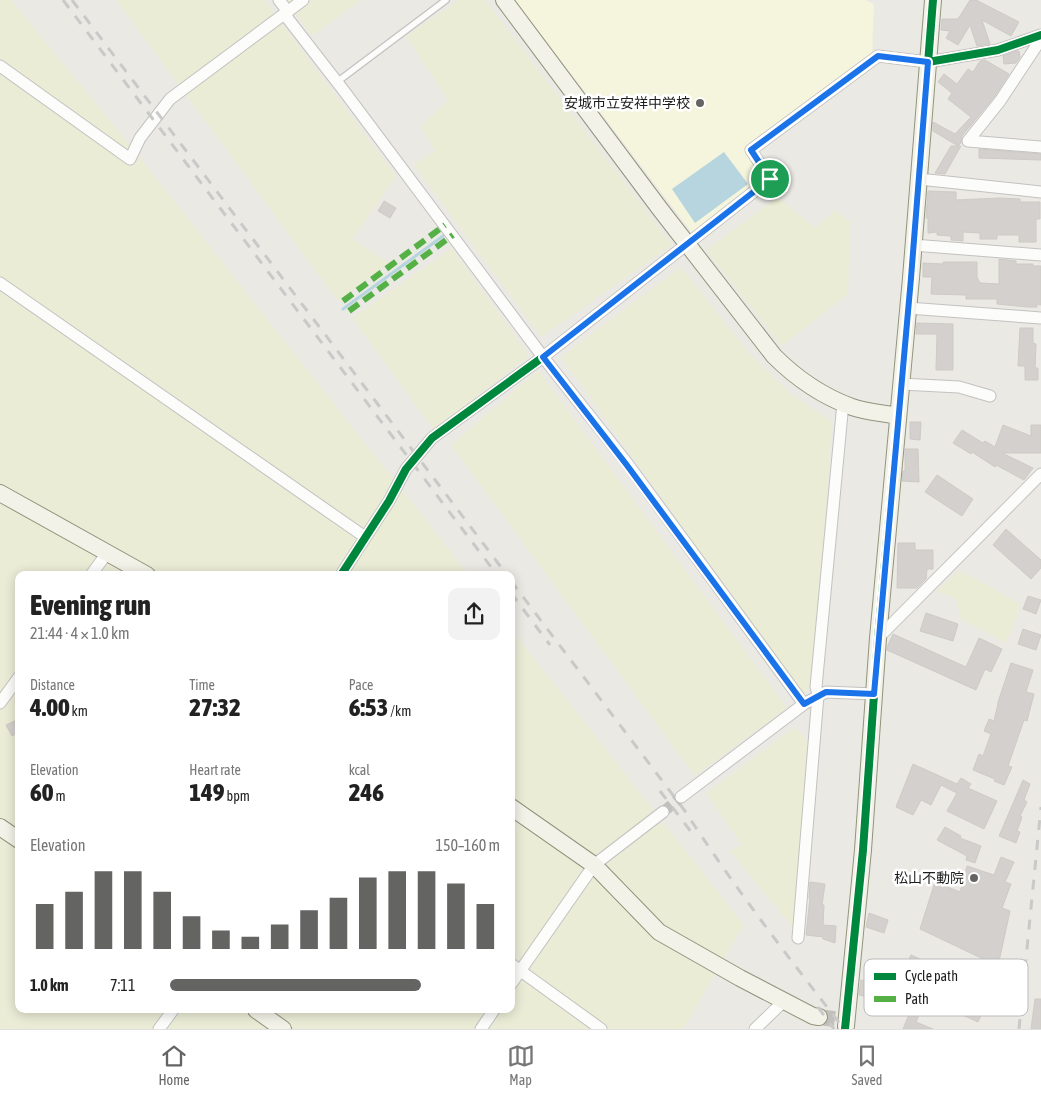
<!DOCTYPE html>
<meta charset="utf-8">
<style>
:root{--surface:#fff;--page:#f2f2f2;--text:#222;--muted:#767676;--line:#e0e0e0;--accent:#646462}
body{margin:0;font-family:"Asap Condensed","Noto Sans JP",sans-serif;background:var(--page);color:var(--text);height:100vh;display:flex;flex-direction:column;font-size:19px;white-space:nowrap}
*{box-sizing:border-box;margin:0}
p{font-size:16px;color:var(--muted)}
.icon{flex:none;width:28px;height:28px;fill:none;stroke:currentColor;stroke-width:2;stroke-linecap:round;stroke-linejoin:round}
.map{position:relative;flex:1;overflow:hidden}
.sheet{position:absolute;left:15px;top:571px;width:500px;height:442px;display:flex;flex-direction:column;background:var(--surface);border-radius:10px;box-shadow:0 2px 12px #0003}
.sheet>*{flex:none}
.pin{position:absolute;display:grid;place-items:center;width:42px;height:42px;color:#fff;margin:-21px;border:2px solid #fff;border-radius:50%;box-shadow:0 1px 5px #0007}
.round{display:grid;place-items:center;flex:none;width:52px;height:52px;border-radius:10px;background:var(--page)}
.headline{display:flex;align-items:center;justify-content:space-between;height:85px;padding:0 15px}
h1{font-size:28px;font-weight:800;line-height:38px}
.metrics{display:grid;grid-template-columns:repeat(3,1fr);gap:8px;height:85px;padding:5px 15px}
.metrics div{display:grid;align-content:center}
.metrics b{font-size:25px;font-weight:800}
.metrics small{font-size:14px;font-weight:400}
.metrics p{font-size:14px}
.chart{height:140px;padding:10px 15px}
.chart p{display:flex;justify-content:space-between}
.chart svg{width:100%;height:90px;margin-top:5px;stroke:var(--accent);stroke-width:6}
ul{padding:0 15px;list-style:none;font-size:16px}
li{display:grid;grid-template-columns:80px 60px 1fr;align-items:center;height:38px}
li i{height:12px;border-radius:6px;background:var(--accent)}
.tabs{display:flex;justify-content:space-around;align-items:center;height:70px;border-top:1px solid var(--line);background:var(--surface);font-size:14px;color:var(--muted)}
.tabs a{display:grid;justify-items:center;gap:2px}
.tabs .selected{color:var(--accent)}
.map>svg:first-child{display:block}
</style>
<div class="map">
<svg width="1041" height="1029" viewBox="0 0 1041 1029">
<rect width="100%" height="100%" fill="#ebe9e4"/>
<path fill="#f5f5de" d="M515 0H865L874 4 872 57 744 148 763 177 693 234Z"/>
<path fill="#eaecd6" d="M0 0H11L129 144 469 575H19V1010H511V629L744 925 683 1029H0Z
M116 0H264L396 176 353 239 389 263 338 301Z
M286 0H361L312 36Z
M459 0H485L672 245 541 337 413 164 435 151 421 126 448 100 406 36Z
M778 197 815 228 835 210 850 222 848 294 782 346 706 250Z
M452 248 529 356 434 430 352 318Z
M681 267 749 353 790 393 832 422 814 685 802 694 561 357Z
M538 370 787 708 695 776 451 445Z
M959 570 1021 604 1006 643 960 618 957 600 937 591Z
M795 727 812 746 795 930 730 851 742 845 706 793Z"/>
<path fill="#b6d5df" d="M724 152 748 184 695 223 672 189Z"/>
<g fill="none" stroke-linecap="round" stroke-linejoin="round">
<path stroke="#b6d5df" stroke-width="3" d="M343 309 443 236"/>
</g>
<path fill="#d3d0cd" stroke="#cecac5" d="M970 0H976L1019 22 1011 36 982 20 990 44 977 46 970 25 958 45 946 38 950 31 941 30 942 19H958Z
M1017 51H1019L1020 57 1016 63 1004 64 1003 56Z
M985 60 1009 74 994 97 962 136 961 143 958 146 933 131V122L955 134 971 117 948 99 952 93 938 82 944 74 957 84 968 69 973 72 980 61Z
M951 146H961L945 174 935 173Z
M979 149 1041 154V160L979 158Z
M928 191 956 192V200L1000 198 1020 199V202H1040V219H1036V242H1019V235H997V239H980V233L963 232V241L951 240V236L937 235V232L928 233V218H926Z
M384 201 396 208 390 218 378 211Z
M999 259 1016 261V264H1033V266H1041V305L1037 304V307H1027L997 304V299H966V295L931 294 932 277H923V263L943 264V262H977V277L980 283 999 284Z
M917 323 953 324V370H936L937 334H916Z
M1020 328H1033V343L1036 344 1035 368H1038V380H1025V366H1018Z
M910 422H921L920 440 910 439Z
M1003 425 1031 436V425H1041V453H1002L1033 468 1024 480 996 465 995 467 972 452 971 454 953 443 962 430 983 443 985 441 995 447Z
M905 449H918L919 482 902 481 903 471H905Z
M937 475 973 499 962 516 925 492Z
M1006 529 1041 560V568L1031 579 993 545Z
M898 543H915V550H933V569H927L926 579 917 588H897Z
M1028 596 1041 600 1036 614 1023 609Z
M926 613 958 624 953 641 920 631Z
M1023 629 1041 635 1036 650 1018 644Z
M893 634 966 667 979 638 1002 649 991 672 985 669 976 690 887 650 888 645Z
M1011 663 1033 670 1026 692 1034 694 1027 721 1024 720 1008 766 1012 767 1004 785 994 781 995 779 973 770 979 754 983 756 991 734 984 731 989 719 994 721 999 699Z
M19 719V732L12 736 6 725Z
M913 764 957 784 961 778 971 784 968 788 997 801 984 829 947 811 957 793 941 785 931 805 921 800 913 815 896 807Z
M1023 780 1030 784 1024 800 1027 802 1020 816 1022 817 1017 831 1020 832 1016 843 999 836Z
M945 827 961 836 960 838 981 846 975 863 966 860 967 856 937 840Z
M1001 857 1014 862 1005 882 1011 884 1002 908 1010 911 998 966 920 929 935 882 960 892 967 866 994 875Z
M810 882 825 884 822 905H824L823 925 836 926 835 943 823 939V937L806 935 810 898H809Z
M869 913 888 920 884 933 866 927Z
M911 955 940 968 931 987 984 1009 978 1022 926 999 916 1022 933 1029H903L910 1012 888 1003Z
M861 980 877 983 874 998 859 995Z
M1035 999H1041V1029H1031Z"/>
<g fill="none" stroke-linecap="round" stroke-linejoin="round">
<path stroke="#c2c0bc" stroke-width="11" stroke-dasharray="11 5.5" stroke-linecap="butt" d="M663 812 681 797"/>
<path stroke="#c2c0bc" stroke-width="16" stroke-dasharray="16 8" stroke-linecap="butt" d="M819 1017 842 1020"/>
<g stroke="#c3c2c0" stroke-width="8">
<path id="lane" d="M337 82 446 0"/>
</g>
<g stroke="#c3c2c0" stroke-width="13">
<path id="street" d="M279 0 288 12
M285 15 344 91 543 357 627 463 804 704
M1041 41 1037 45 1000 101 968 141 1041 147
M0 66 130 159 140 138 170 99 303 0
M919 179 1041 192
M913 245 1041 255
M0 283 365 537
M908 308 1041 318
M901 384 959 387 990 396
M91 575 107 553
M341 575 389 501 406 469 432 438 543 357 770 179 751 150 878 56 928 62 998 50 1041 35
M878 638 1041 474
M0 703 19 677
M681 797 804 704 826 692 874 694
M798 938 818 695 816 687 843 403
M511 964 601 1029
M511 984 594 865 663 812
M159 1029 173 1010
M481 1029 494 1010
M755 1029 785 1000"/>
</g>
<g stroke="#92947c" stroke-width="18">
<path id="secondary" d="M504 0 660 209 774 356C796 378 822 396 852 407 866 412 883 413 898 416
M0 493 147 575
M511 807 594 865 659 932 740 978 813 1016 819 1017
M0 827 19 840
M256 1010 283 1029
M846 1026 863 850 878 638 911 278 933 0"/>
</g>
<use href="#lane" stroke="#fcfcfb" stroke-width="5.5"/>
<use href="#street" stroke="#fcfcfb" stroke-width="11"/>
<use href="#secondary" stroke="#f2f2e8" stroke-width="16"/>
<path stroke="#c9c9c8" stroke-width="3" stroke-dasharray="10 10" stroke-linecap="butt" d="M63 0 497 575
M72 0 507 575
M511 581 685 811C734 887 789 958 844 1029
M511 593 550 645
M660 791 692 833
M818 1007 834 1029
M1019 1029 1041 807"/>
<path stroke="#55b145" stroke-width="6" stroke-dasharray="12 6" stroke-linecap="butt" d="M343 301 445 225
M349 311 453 235"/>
<g stroke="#fff" stroke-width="11">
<path id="cycleway" d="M341 575 389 501 406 469 432 438 543 357 770 179 751 150 878 56 928 62 998 50 1041 35
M845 1029 863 850 878 638 911 278 933 0"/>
</g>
<use href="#cycleway" stroke="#00873e" stroke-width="8"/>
</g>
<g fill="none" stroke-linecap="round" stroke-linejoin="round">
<g stroke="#fff" stroke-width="10">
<path id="route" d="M878 56 928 62 911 278 874 694 826 692 804 704 626 464 543 357 770 179 751 150Z"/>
</g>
<use href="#route" stroke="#1a73e8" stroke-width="6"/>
</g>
<g fill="#646462" stroke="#fff" stroke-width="2">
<circle cx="700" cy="103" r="5"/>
<circle cx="974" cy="878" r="5"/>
</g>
<g text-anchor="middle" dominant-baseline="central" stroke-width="5" stroke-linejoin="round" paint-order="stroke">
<g font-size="14" fill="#1c1c1c" stroke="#fff" text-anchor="end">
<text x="690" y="103">安城市立安祥中学校</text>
<text x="964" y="878">松山不動院</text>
</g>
</g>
<rect x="864" y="959" width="164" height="57" rx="8" fill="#fff" stroke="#bbb" stroke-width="1"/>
<rect x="874" y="973" width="22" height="7" fill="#00873e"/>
<rect x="874" y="996" width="22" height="6" fill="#55b145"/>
<g font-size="14" fill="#1c1c1c">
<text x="905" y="981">Cycle path</text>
<text x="905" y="1004">Path</text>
</g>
</svg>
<div class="pin" style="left:770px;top:179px;background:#1e9e55"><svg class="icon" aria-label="arrive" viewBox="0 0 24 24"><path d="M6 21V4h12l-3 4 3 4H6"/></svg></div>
<section class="sheet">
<div class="headline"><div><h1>Evening run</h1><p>21:44 · 4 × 1.0 km</p></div><a class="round"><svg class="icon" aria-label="share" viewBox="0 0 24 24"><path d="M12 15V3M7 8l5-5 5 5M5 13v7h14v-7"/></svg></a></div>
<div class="metrics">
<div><p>Distance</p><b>4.00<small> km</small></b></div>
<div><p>Time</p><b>27:32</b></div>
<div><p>Pace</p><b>6:53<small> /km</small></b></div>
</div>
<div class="metrics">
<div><p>Elevation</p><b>60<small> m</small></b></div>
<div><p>Heart rate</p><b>149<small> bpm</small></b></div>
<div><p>kcal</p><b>246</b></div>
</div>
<div class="chart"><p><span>Elevation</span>150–160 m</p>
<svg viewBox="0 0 160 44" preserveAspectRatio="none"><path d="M5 44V22M15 44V16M25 44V6M35 44V6M45 44V16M55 44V28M65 44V35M75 44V38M85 44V32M95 44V25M105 44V19M115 44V9M125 44V6M135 44V6M145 44V12M155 44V22"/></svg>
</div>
<ul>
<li><b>1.0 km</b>7:11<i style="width:76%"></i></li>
</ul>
</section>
</div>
<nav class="tabs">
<a class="selected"><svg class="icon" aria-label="home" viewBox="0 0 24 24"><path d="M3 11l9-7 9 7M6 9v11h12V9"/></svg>Home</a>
<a><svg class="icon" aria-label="map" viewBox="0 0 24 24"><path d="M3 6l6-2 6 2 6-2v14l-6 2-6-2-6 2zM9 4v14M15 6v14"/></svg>Map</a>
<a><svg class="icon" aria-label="saved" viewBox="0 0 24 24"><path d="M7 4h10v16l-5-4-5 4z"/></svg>Saved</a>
</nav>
